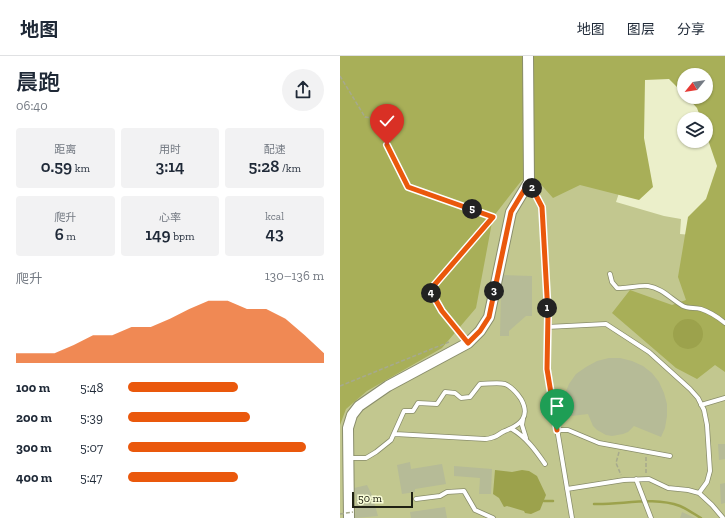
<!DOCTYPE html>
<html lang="zh">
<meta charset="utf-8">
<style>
:root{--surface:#fff;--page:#f2f2f3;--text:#1f2937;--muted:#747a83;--line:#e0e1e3;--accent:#ea580c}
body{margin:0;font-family:"Zilla Slab","Noto Sans SC",serif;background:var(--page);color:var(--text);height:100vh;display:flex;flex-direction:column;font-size:15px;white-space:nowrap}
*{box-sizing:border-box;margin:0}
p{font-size:13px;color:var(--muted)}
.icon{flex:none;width:22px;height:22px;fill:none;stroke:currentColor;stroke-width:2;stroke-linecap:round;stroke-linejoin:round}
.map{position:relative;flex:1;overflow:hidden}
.sheet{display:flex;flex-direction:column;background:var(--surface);width:340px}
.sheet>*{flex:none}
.needle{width:26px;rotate:240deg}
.fabs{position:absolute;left:337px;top:12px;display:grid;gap:8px}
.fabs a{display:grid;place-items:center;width:36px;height:36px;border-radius:50%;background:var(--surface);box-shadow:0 1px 3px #0004;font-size:20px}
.scale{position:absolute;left:12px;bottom:10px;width:61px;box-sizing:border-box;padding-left:4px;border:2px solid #202114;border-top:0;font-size:11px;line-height:14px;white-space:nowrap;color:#202114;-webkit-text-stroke:3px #f8fcd7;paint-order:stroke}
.pin{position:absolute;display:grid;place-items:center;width:34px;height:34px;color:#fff;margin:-41px -17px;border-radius:50% 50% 50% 0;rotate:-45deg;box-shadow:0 0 4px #0007}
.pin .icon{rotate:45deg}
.km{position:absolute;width:20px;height:20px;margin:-10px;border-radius:50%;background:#222;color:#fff;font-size:11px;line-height:20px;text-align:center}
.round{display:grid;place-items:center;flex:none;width:42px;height:42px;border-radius:21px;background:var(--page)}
.headline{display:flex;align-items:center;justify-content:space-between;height:68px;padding:0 16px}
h1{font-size:22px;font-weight:600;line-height:30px}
.figures{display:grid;grid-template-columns:repeat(3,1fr);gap:6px;height:68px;padding:4px 16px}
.figures div{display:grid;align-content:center;border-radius:4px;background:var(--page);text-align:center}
.figures b{font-size:17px;font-weight:600}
.figures small{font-size:11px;font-weight:400}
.figures p{font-size:11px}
.chart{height:112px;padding:8px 16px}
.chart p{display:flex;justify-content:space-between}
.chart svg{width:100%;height:72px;margin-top:4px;fill:var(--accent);opacity:.7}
ul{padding:0 16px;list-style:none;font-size:13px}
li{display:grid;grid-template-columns:64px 48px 1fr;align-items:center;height:30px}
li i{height:10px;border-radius:5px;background:var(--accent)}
header{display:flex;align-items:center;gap:24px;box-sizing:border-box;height:56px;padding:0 20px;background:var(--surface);border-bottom:1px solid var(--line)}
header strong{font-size:19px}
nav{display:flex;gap:22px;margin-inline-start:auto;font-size:14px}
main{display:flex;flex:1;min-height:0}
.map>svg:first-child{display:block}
</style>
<header>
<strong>地图</strong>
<nav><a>地图</a><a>图层</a><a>分享</a></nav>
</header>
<main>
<section class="sheet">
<div class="headline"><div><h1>晨跑</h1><p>06:40</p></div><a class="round"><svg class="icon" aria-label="share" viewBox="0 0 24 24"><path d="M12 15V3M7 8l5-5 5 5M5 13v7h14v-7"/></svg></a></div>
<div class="figures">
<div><p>距离</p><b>0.59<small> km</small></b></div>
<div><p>用时</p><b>3:14</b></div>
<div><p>配速</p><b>5:28<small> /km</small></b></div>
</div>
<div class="figures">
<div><p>爬升</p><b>6<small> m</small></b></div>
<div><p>心率</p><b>149<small> bpm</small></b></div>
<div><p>kcal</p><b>43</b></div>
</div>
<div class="chart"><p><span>爬升</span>130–136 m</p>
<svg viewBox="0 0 160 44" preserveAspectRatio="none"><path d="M0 44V38L10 38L20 38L30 33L40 27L50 27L60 22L70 22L80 17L90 11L100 6L110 6L120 11L130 11L140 17L150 27L160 38V44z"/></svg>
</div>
<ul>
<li><b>100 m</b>5:48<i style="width:56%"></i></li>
<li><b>200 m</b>5:39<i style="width:62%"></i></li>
<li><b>300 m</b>5:07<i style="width:91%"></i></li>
<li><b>400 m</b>5:47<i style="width:56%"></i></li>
</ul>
</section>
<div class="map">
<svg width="385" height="462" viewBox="0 0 385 462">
<rect width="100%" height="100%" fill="#ebefca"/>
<path fill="#c2c78f" d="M161 102 288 110 276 146 324 160 341 163 340 178 385 182V462H0V268Z"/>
<path fill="#a8af58" d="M0 0H385V316L375 309 357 323 336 312 272 257 290 234 332 249 346 244 338 221 348 161 366 143 377 110 366 78V63H361L357 52 347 41H366V19H344V38L329 23 305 24 304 82 313 131 299 144 240 129 213 142 197 124H182L153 161 136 252 102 292 27 335 6 353 0 369Z"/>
<path fill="#9ca24c" d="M333 278a15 15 0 1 1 30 0a15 15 0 1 1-30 0Z
M155 414 172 416 182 414 189 415 197 420 206 439 200 454 191 458 185 457 184 455 167 450 164 451 159 442 153 438Z"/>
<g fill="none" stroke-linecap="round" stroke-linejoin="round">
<path stroke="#9ca24c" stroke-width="2.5" d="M204 445H213
M254 448C282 449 313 440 340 450 347 453 354 458 361 462"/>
</g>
<path fill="#b6bb97" d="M160 219 192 220V260H186L169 275V280H160L161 233H160Z
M269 302H280L292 305 303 310 312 317 319 326 324 337 327 348V360L325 372 321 381 294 370 288 376 283 378 272 380 266 379 257 374 253 370 248 358 223 361 222 352 224 340 229 328 236 318 246 311 257 305Z
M378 388H385V403L379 404Z
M70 406 71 413 102 408 106 428 75 433V436L62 438 57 409Z
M114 410 152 413 151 438H139L140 422 114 420Z
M385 427V447L381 448 380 428Z
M27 429 32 439 38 460 15 462 16 443 14 432Z
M105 451 107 462H71L70 456Z
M342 456 355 462H340Z"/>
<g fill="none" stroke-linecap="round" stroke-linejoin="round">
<g stroke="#898d6b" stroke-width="5.5">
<path id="service" d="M189 128 202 151 208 258 207 313 232 462
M270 218 272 226 277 232C288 233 297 229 308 230 322 232 331 243 343 250 349 253 355 251 361 253 370 256 379 262 385 267
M207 271 266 268 309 296 350 333 358 342 364 354 367 369 370 415 367 426 359 437
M361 349 385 342
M183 363 182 369 186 382
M172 373C186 381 196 395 205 408
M217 374H228L259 387 330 400
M9 402H26L36 396 51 384 64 355H73L78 347 97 348 105 336 115 337 121 342 130 341 140 328C148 328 158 326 165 328 172 331 177 337 181 343 191 361 180 369 165 375 161 376 158 380 154 381 151 382 148 383 145 383L55 378
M296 423 311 462
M227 433 284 424 309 423 328 432 348 434 359 437 372 449 383 462
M76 443 100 440 107 436 124 435 135 454 153 462"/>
</g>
<g stroke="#898d6b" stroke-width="12">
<path id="tertiary" d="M9 462 8 372 12 359 19 350 48 330 128 287 140 275 149 261 171 156 189 126 188 0"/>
</g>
<path stroke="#a6a98d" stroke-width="1.5" stroke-dasharray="4 2" stroke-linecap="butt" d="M0 20 25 61 63 65 47 89 68 131 153 161 90 235 102 255 123 281
M0 330 109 286
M279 396 276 407 281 419
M306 417V401"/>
<use href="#service" stroke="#fff" stroke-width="4"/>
<use href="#tertiary" stroke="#fff" stroke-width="10"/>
<path stroke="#a6a98d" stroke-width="1.5" stroke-dasharray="4 2" stroke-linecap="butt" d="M0 458 13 456"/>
</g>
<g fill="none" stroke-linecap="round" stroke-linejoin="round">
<g stroke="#fff" stroke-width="8">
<path id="route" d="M47 89 68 131 153 161 90 234 102 255 128 287 140 275 149 261 171 156 189 126 202 151 208 258 207 313 217 374"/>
</g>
<use href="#route" stroke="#ea580c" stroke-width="5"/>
</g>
</svg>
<div class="fabs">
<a><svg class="needle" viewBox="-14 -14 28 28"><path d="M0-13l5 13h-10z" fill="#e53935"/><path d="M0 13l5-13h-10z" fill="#747a83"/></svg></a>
<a><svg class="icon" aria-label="layers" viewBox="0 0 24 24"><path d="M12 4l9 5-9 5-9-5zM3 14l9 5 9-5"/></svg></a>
</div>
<div class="scale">50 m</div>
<div class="pin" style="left:217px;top:374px;background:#1e9e55"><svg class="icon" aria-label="arrive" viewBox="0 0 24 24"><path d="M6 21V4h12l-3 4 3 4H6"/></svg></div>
<div class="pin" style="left:47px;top:89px;background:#d93025"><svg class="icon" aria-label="check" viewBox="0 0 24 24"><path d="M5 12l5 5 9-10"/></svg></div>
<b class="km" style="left:207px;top:252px">1</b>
<b class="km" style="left:192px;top:132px">2</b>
<b class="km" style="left:154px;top:235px">3</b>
<b class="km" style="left:91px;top:237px">4</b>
<b class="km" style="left:132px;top:153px">5</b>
</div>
</main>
